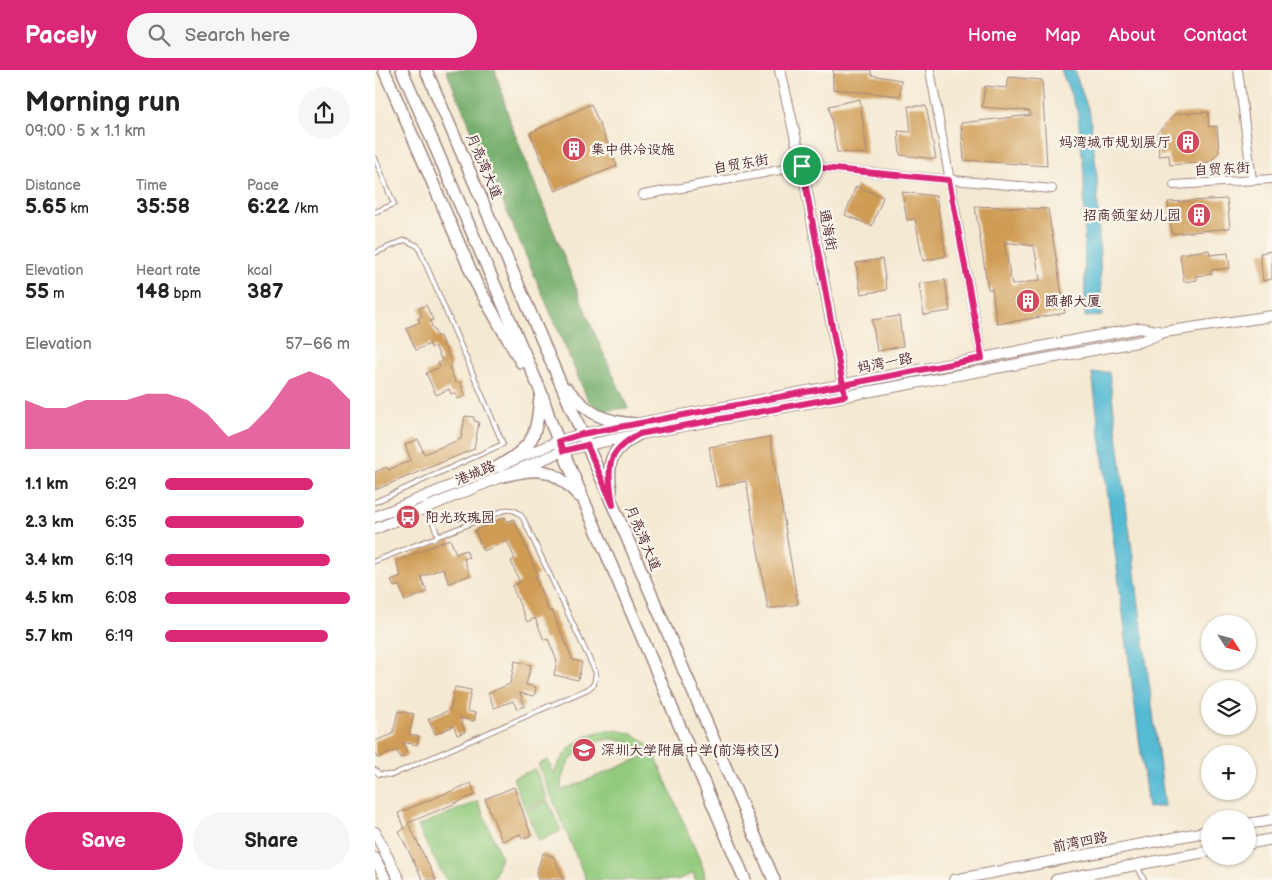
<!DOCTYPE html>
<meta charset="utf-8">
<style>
:root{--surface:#fff;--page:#f6f6f6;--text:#222;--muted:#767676;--accent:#db2777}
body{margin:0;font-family:"Balsamiq Sans","LXGW WenKai TC",sans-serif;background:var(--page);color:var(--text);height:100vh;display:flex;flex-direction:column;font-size:19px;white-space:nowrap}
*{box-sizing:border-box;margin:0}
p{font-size:16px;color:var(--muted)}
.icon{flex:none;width:28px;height:28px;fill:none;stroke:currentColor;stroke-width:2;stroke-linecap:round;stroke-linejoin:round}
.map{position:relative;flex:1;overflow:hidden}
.drawer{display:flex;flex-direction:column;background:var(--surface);width:375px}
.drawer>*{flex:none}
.needle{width:32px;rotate:126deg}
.buttons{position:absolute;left:826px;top:545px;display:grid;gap:10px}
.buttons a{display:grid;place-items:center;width:55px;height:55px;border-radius:50%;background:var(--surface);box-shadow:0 1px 4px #0004;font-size:25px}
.pin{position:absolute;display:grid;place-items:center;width:42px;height:42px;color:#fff;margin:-21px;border:2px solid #fff;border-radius:50%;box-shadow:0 1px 5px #0007}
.round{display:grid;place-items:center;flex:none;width:52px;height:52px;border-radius:26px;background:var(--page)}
.overview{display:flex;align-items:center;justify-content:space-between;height:85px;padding:0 25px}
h1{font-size:28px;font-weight:600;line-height:38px}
.metrics{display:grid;grid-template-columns:repeat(3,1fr);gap:8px;height:85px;padding:5px 25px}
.metrics div{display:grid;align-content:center}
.metrics b{font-size:21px;font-weight:600}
.metrics small{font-size:14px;font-weight:400}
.metrics p{font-size:14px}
.chart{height:140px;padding:10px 25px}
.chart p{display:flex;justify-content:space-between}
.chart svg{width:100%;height:90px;margin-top:5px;fill:var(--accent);opacity:.7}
.primary-button{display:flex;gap:10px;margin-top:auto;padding:10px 25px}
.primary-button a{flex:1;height:58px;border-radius:30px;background:var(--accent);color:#fff;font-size:20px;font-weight:600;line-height:58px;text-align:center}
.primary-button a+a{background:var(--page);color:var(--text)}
ul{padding:0 25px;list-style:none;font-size:16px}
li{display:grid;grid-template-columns:80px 60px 1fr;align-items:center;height:38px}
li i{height:12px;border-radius:6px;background:var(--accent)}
header{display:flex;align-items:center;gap:30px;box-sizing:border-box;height:70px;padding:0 25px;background:var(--accent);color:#fff}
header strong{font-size:24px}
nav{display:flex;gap:28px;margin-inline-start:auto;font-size:18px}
.search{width:350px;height:45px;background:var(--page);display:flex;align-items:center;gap:12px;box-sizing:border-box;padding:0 18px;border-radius:28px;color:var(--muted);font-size:19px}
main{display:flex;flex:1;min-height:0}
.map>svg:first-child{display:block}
</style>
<header>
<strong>Pacely</strong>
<div class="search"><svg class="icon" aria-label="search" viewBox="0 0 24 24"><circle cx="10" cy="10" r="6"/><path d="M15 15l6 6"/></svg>Search here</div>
<nav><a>Home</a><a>Map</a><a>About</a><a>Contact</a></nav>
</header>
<main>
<section class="drawer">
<div class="overview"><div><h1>Morning run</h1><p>09:00 · 5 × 1.1 km</p></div><a class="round"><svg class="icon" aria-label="share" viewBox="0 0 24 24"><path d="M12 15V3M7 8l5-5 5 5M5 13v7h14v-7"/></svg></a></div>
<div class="metrics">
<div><p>Distance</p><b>5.65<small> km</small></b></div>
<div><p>Time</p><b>35:58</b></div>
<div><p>Pace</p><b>6:22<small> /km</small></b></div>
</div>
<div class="metrics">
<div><p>Elevation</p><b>55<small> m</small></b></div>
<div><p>Heart rate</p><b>148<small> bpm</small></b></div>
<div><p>kcal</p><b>387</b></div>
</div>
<div class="chart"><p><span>Elevation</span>57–66 m</p>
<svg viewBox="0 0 160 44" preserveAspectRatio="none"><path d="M0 44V20L10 24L20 24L30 20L40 20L50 20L60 17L70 17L80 20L90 27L100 38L110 34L120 24L130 10L140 6L150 10L160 20V44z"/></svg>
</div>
<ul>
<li><b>1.1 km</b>6:29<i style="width:80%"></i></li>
<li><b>2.3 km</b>6:35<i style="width:75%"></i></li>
<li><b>3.4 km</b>6:19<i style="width:89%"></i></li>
<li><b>4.5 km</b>6:08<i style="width:100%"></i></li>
<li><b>5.7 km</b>6:19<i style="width:88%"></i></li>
</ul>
<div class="primary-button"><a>Save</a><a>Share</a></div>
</section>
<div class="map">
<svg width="897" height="810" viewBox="0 0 897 810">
<rect width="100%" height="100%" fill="#fbf7ec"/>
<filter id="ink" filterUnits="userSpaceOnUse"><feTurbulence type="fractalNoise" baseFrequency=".02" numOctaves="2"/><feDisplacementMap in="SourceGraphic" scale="10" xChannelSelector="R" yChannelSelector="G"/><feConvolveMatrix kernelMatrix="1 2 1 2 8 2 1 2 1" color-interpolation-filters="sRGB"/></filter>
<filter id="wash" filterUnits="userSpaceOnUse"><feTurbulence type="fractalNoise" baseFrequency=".0096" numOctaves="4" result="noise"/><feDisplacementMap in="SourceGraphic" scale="20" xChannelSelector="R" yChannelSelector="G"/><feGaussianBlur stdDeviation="1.12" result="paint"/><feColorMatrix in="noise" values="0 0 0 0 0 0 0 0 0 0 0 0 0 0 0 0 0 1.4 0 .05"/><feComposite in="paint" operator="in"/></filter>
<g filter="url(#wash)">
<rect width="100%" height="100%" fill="#f4e9d2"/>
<path fill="#92ca7d" stroke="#6e7454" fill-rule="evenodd" d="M234 660C253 660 267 666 278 681L329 800 330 810H320L319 803 302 810H211L163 694 173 690 179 704C188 678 207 664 234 660ZM236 669C250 671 261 674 270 686L186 721C185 691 208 672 236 669Z
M160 699 173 729 150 739 138 708Z
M103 731 126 787 118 810H71L52 776 43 756Z
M173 731 186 761 164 771 151 741Z"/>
<path fill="#75ae6c" stroke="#60664c" d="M71 0H120L136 54 216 255 253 338 226 341 213 330Z"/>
<path fill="#55bad3" stroke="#506c7f" d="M686 0H699L715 44 722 107 727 246 710 247 709 105 703 43Z
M734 302 790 736 773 738 717 303Z"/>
<g id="blocks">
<path fill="#cf9c55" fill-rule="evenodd" d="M458 0H496V5L526 10 525 26 458 19Z
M634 7 667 10 672 96 589 90 586 53 656 45 655 41 607 37 610 16 632 18Z
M485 29 492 84 462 82 454 36Z
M216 34 242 96 180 121 155 63Z
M533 36H551L561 89 525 85 523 61 536 62Z
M833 42 834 57 842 56 844 82 835 92 795 95 794 85 784 86 782 63 800 44Z
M481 116 508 127 497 156 470 145Z
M527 122 561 126 571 186 548 191 540 149 532 150Z
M852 129 855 158 797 164 793 132Z
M600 136 673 139 690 243 622 254 617 219H613ZM629 172 659 176 665 210 637 215Z
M834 180 835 185 853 183 855 198 836 200 837 204 821 206 822 210 809 212 805 184Z
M897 181V209L888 211 885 183Z
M507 189 512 220 486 224 481 193Z
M570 210 575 241 549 245 544 214Z
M51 235 58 250 55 251 62 267 65 266 77 295 74 297 81 313 85 312 91 326 83 329 80 322 76 324 74 319 61 325 51 303 65 297 63 293 67 291 60 276 56 278 55 274 41 280 31 258 45 252 43 248 47 246 44 238Z
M524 246 528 276 502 281 497 250Z
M90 346 99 347V351L104 352 99 379 0 420V402L12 397 13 400 36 390 30 375 43 369 49 384 86 369Z
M395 367 423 534 393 539 371 411 341 417 334 377Z
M130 447 132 452 139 449 163 505 160 506 174 542 177 541 198 590 207 592 203 610 179 605 182 591 173 569 169 570 160 548 152 552 137 516 145 513 136 491 140 489 132 471 108 481 100 460Z
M75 469 81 484 91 480 94 487 89 489 95 505 74 513 68 498 46 507 52 522 30 531 24 515 19 517 16 510 26 506 21 491Z
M140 591 156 595 151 615 161 617 159 626 145 623 150 636 142 639 138 631 119 638 113 623 135 614Z
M80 617 96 620 92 641 101 643 99 651 85 648 90 662 82 665 79 656 60 664 53 649 75 640Z
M23 641 39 644 34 664 44 666 42 675 28 672 33 685 25 688 22 680 2 688 0 682V671L18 664Z
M96 713 100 725 33 753 61 810H48L24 762 29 759 23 743Z
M139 717 156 765 147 769 145 764 127 771 110 729Z
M168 783 179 787 189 810H163L161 803Z"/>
</g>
</g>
<g filter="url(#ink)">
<use href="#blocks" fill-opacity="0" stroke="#9f847e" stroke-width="1"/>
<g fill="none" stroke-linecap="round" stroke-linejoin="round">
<g stroke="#9f847e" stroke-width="6">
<path id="lane" d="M0 88 19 134 0 142
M0 183 30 170 43 176 128 374 0 432
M48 427 63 466
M0 491 130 440C138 439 143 441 148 448L221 603 219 614 213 619 17 705 4 704 0 700
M762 795 769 810"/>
</g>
<g stroke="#9f847e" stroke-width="10">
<path id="street" d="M555 0 607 288
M863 0 877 110
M799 115 897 109
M268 125 427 96 677 119"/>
</g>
<g stroke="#9f847e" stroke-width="12">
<path id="secondary" d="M405 0 427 96 469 320
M0 447 184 371 207 364 765 258 788 262
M0 459 164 391 188 381 212 375 270 363 767 271 789 262 897 246
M872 754 897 750
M0 762 24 810
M872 774 897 769
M0 788 11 810
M579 810 835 761
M681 810 835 781"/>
</g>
<g stroke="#9f847e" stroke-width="14">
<path id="primary" d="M9 0 101 213 146 292
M27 0 166 322 176 353 370 810
M51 0 399 810
M192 319C214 344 228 352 261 354
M124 396C159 376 161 367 165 328
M128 406C165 397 177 397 204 426
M236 421C231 391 237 378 264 364"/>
</g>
<use href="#lane" stroke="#fff" stroke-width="4"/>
<use href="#street" stroke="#fff" stroke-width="8"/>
<use href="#secondary" stroke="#fff" stroke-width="10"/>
<use href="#primary" stroke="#fff" stroke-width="11"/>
</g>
</g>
<g fill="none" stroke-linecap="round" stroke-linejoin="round" filter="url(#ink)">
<g stroke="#fff" stroke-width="10">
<path id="route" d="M427 96 468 315 207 364 184 371 188 381 212 375 238 435C233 399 228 383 264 364L470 326 468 315 607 288 574 110 427 96"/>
</g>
<use href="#route" stroke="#db2777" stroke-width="6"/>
</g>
<defs>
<g id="building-disc" transform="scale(1.25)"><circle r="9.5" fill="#d1495b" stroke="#fbf7ec"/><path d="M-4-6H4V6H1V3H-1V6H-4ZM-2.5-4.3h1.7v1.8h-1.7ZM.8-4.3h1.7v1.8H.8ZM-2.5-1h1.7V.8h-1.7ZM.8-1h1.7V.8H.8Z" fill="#fff"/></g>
<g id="bus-disc" transform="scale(1.25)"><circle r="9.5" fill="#d1495b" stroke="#fbf7ec"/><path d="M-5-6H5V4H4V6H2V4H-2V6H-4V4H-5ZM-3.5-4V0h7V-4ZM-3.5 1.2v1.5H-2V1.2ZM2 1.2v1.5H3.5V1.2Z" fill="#fff"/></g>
<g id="school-disc" transform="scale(1.25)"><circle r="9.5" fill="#d1495b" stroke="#fbf7ec"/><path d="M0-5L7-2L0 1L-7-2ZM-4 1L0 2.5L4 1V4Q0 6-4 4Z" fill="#fff"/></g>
</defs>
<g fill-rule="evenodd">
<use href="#building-disc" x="813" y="72"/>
<use href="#building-disc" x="199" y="79"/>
<use href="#building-disc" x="824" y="145"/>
<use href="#building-disc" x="653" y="231"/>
<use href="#bus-disc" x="33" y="447"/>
<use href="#school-disc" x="209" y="680"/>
</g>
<g text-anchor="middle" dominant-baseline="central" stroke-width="4.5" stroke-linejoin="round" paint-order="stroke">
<g font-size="14" fill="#4a1f2b" stroke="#fbf7ec" text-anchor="start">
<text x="796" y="72" text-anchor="end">妈湾城市规划展厅</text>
<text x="216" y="79">集中供冷设施</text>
<text x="806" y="145" text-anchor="end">招商领玺幼儿园</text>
<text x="670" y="231">颐都大厦</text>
<text x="50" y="447">阳光玫瑰园</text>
<text x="226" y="680">深圳大学附属中学(前海校区)</text>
</g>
<g font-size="14" fill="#4a1f2b" stroke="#fbf7ec">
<text transform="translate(366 94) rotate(-10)">自贸东街</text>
<text transform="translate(109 96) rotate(67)">月亮湾大道</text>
<text transform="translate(847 99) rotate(-3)">自贸东街</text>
<text transform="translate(453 160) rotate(79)">通海街</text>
<text transform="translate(510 293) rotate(-11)">妈湾一路</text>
<text transform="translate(100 403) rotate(-23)">港城路</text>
<text transform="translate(268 468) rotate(67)">月亮湾大道</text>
<text transform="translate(705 772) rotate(-11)">前湾四路</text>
</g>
</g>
</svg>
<div class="buttons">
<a><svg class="needle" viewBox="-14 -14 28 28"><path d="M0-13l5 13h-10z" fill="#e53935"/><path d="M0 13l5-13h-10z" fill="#767676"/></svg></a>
<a><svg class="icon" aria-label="layers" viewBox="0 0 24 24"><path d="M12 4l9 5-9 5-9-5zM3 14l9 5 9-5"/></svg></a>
<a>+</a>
<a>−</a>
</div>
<div class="pin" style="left:427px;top:96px;background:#1e9e55"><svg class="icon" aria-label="arrive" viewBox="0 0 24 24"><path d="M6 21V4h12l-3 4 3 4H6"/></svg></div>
</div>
</main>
